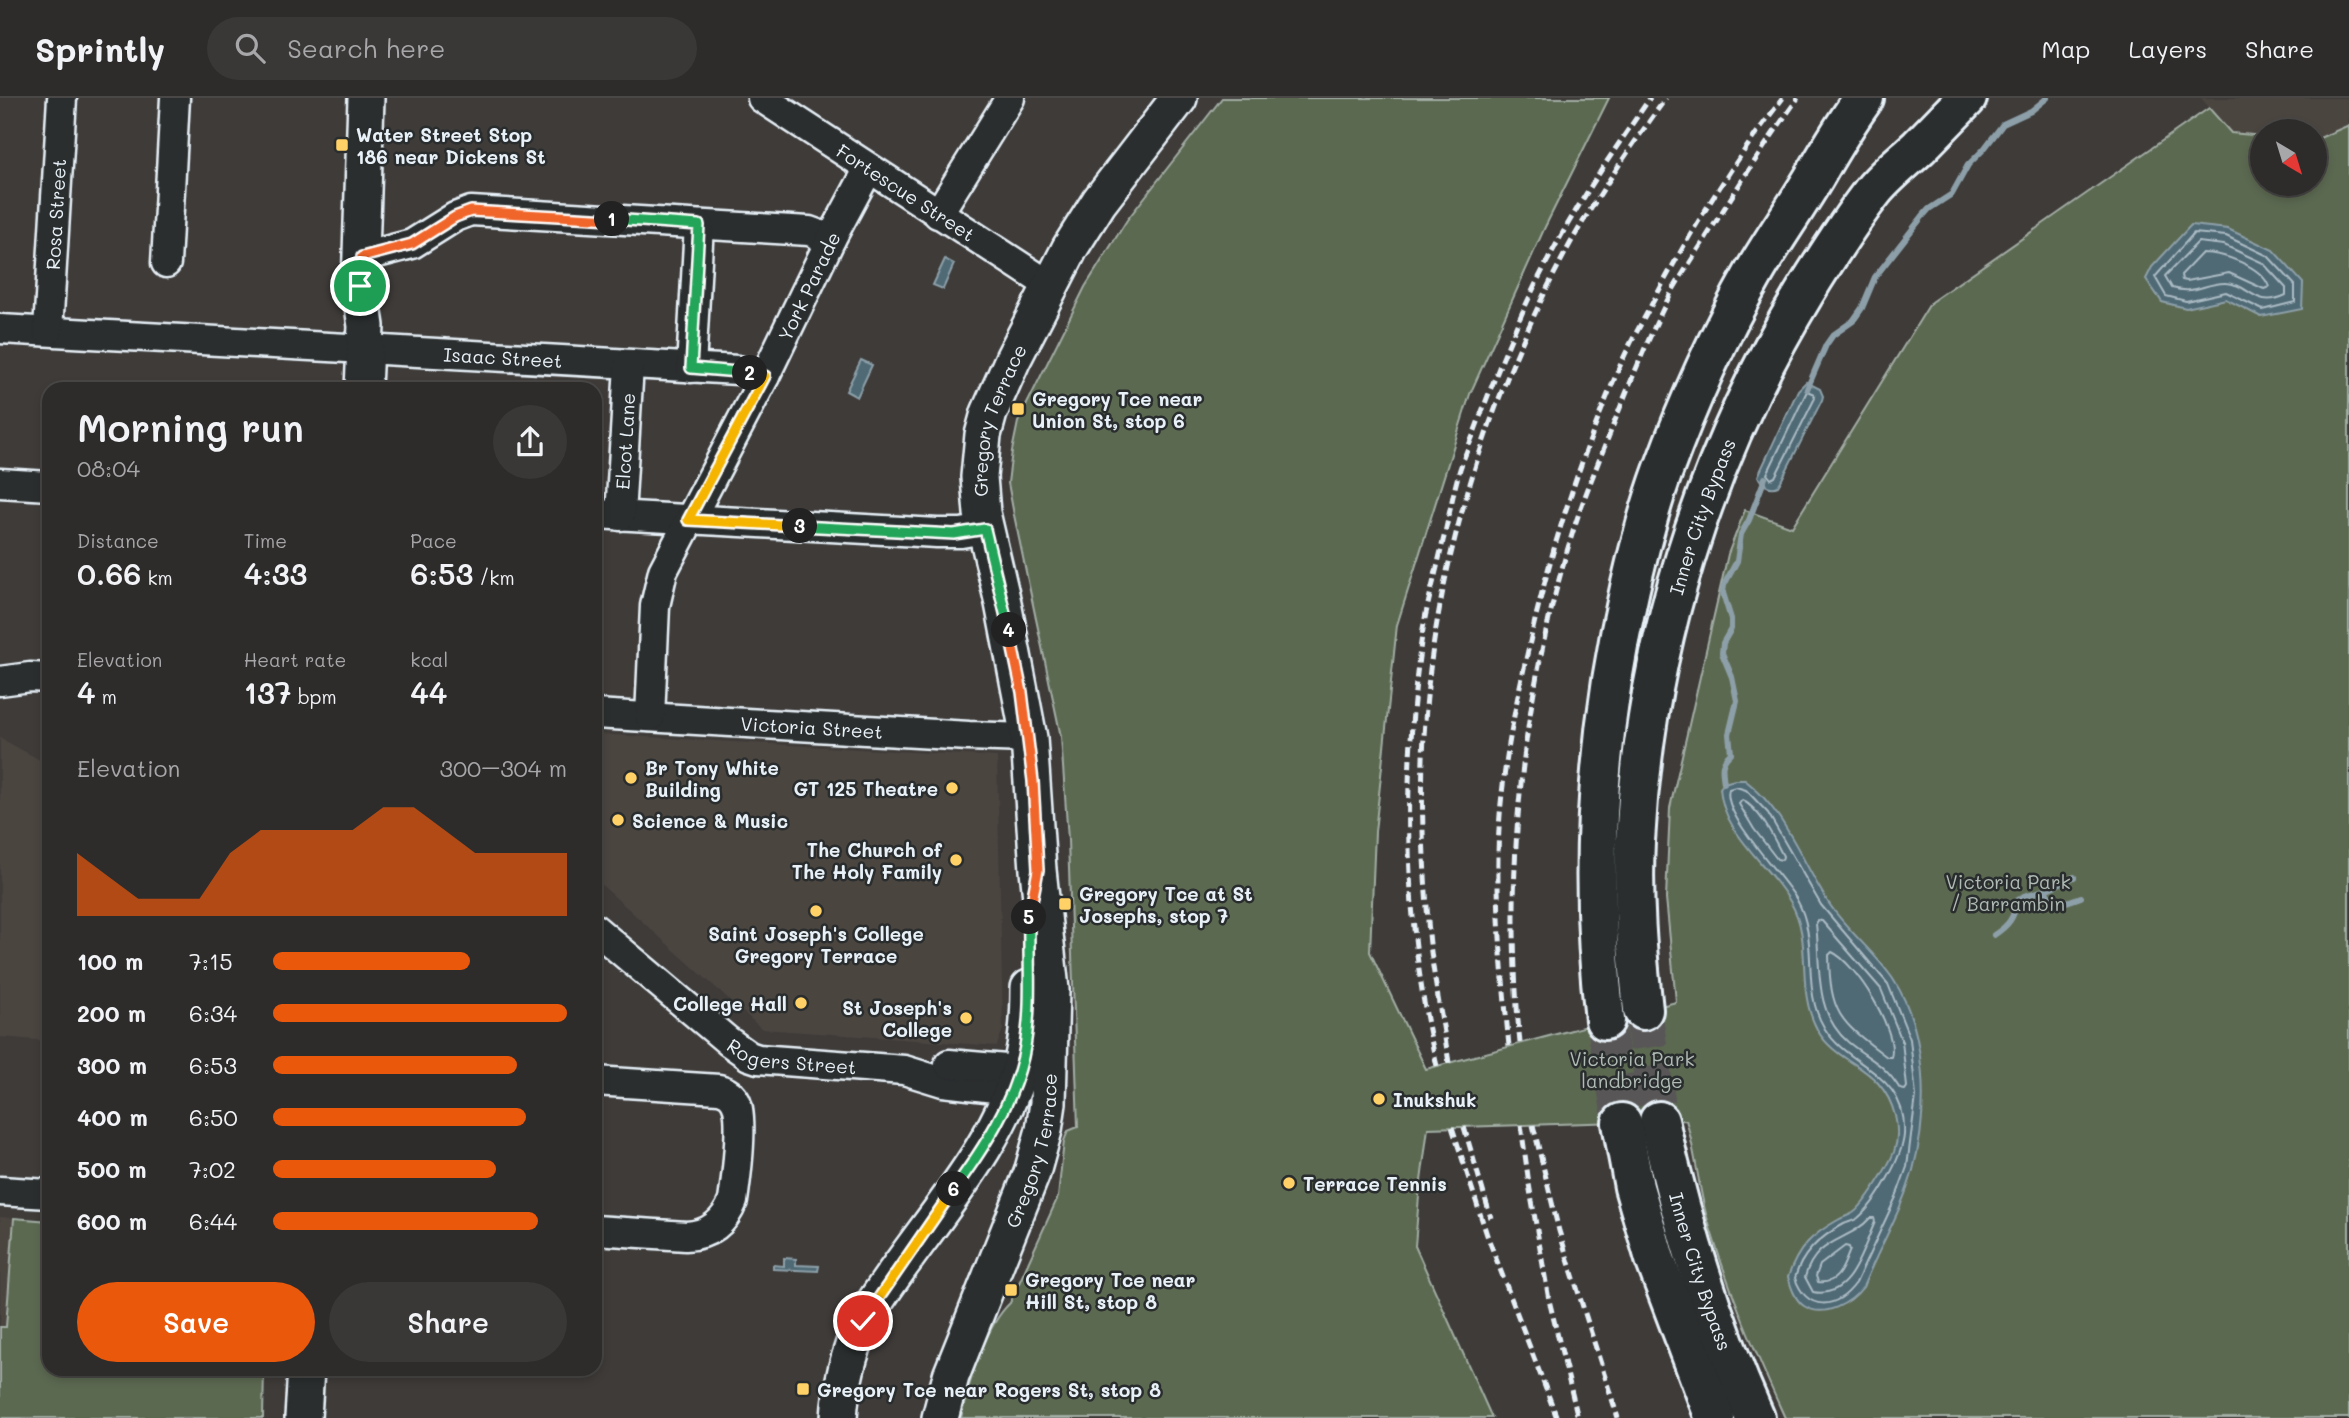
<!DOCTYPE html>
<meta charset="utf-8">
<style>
:root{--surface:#2e2c2b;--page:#3a3837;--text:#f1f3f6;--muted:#a7a7a9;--line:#494847;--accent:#ea580c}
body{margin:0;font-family:Mali,sans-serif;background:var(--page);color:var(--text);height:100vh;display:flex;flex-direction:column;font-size:26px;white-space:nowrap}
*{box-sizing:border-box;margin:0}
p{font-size:23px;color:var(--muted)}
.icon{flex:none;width:38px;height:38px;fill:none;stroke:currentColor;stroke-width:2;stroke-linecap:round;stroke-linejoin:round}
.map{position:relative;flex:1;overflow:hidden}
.sheet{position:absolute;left:42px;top:284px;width:560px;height:994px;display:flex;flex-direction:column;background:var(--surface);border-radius:21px;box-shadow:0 4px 10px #0003,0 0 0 2px var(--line)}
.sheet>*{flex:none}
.needle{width:46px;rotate:142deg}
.controls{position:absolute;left:2250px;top:21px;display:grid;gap:14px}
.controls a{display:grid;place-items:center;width:77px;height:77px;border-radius:50%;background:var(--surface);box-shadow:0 4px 10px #0003,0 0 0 2px var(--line);font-size:35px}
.pin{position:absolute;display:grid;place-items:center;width:60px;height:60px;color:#fff;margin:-30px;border:4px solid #fff;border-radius:50%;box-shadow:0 2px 7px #0007}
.km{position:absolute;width:35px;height:35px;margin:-18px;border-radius:50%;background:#222;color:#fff;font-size:19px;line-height:35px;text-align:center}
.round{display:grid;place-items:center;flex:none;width:74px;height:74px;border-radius:37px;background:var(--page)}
.head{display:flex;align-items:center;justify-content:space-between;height:119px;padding:0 35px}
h1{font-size:38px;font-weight:600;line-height:52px}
.figures{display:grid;grid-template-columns:repeat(3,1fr);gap:10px;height:119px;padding:7px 35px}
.figures div{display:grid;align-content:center}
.figures b{font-size:30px;font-weight:600}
.figures small{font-size:19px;font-weight:400}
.figures p{font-size:19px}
.chart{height:196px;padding:14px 35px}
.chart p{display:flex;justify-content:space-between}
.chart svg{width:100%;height:126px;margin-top:7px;fill:var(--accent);opacity:.7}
.cta{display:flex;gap:14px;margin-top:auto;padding:14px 35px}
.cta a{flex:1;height:80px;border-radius:42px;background:var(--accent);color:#fff;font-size:28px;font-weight:600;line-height:80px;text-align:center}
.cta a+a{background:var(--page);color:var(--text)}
ul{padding:0 35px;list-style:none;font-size:23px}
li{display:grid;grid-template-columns:112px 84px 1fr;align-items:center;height:52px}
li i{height:18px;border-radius:9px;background:var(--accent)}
header{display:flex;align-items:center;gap:42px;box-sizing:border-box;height:98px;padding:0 35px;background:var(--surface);border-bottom:2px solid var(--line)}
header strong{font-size:33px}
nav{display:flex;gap:38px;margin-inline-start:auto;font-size:24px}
.search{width:490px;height:63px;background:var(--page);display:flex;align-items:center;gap:18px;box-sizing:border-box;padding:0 24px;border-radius:38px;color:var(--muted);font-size:26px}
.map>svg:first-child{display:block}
</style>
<header>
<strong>Sprintly</strong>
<div class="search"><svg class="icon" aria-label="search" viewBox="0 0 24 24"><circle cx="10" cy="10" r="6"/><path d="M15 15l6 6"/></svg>Search here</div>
<nav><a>Map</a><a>Layers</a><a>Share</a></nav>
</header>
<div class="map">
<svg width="2349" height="1320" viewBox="0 0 2349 1320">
<rect width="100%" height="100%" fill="#3e3b39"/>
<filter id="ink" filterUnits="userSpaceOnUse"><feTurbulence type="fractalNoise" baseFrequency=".0143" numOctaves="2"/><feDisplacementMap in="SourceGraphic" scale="14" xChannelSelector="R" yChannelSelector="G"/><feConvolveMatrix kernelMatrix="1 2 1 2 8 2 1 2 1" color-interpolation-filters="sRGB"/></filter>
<g filter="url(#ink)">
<path fill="#4c4540" d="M2201 0H2349V27L2316 42 2315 33H2263V38L2231 35Z
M595 636 997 659 1003 931 997 948 762 931 595 781Z
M0 640 49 667V943L0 939Z
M0 1119 14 1120 6 1229H0Z"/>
<path fill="#5c6951" stroke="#a2ada4" stroke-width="2" d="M1222 0H1609L1545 129 1470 296 1397 527 1375 734 1370 854 1426 971 1676 904 1666 800 1670 710 1728 456 1745 412 1792 429 1931 204 2209 10 2231 35 2263 38V86H2315V42L2349 27V1320H1785C1755 1254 1726 1186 1706 1116 1698 1085 1695 1052 1686 1022L1428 1030 1419 1098 1415 1148 1492 1320H961C968 1287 985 1228 1010 1205L1058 1099 1064 1043 1068 1033 1078 1029 1068 742 1061 639 1014 417 1008 385 1012 353 1018 324 1085 189 1127 122Z
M14 1120 49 1123V1270L264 1271 263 1320H0V1229H6Z"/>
<path fill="#506a75" stroke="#8da0a9" stroke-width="2" d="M2191 127 2228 131 2273 152 2303 185 2302 211 2261 219 2226 201 2186 210 2162 204 2146 181 2152 169Z
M945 161 954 166 943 191 933 187Z
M861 262 872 267 857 299 846 293Z
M1806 284 1820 291 1823 298 1822 302 1781 383 1778 388C1770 392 1761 386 1758 378L1798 292Z
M1735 682H1745C1785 713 1801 762 1828 804 1846 832 1874 853 1893 881 1927 932 1929 1014 1913 1072 1902 1112 1879 1150 1863 1189 1851 1205 1824 1221 1804 1208 1795 1202 1791 1189 1788 1179 1798 1150 1811 1137 1838 1122 1843 1119 1848 1118 1853 1115 1864 1108 1889 1067 1894 1054 1902 1031 1894 1003 1878 985 1860 965 1832 958 1818 933 1794 890 1814 845 1791 805 1770 767 1723 737 1720 690L1724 685Z
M784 1160 796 1161V1167L819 1168 818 1173 773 1171V1167L784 1168Z"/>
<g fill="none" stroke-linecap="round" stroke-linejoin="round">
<path stroke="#abbbc4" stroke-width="2" d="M2194 135 2226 138 2268 158 2295 187V204L2263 212 2226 194 2186 203 2166 198 2155 179Z
M2198 144 2224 147 2263 165 2286 190V197C2254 212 2250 185 2225 185 2204 185 2196 197 2172 190L2165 178Z
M2202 155C2223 155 2262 168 2269 189L2264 191 2229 175 2187 183 2182 182 2181 177Z
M1807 293 1814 296 1815 300 1775 379 1771 381 1767 376Z
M1736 689 1746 692 1768 715 1821 807 1888 886 1910 941 1916 998 1907 1069 1896 1099 1856 1185C1836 1212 1807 1214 1795 1180 1802 1154 1821 1138 1844 1126 1848 1124 1854 1123 1858 1120 1876 1105 1902 1060 1904 1037 1908 975 1849 970 1825 931 1800 891 1820 842 1797 802 1783 777 1721 717 1729 691Z
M1742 702C1761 712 1773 739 1783 758L1782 762 1777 761 1754 731 1739 706Z
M1818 822 1822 823 1881 891 1902 943 1907 989 1905 992 1900 991C1884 965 1870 962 1848 944 1813 914 1821 867 1816 826Z
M1832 854C1855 864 1899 934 1891 959H1887C1841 924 1830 918 1829 857Z
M1870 1120H1874L1875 1124C1862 1152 1851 1202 1813 1194L1805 1179C1816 1139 1849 1144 1870 1120Z
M1845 1148 1849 1149 1850 1152C1843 1168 1839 1187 1818 1184L1816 1178 1820 1167Z"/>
<path stroke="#8da0a9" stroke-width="6" d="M1807 291 1826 247 1833 237 1853 223 1862 210 1875 179 1922 119 1929 111 1952 96 1968 67 1984 51 2003 26 2031 13 2047 0
M1724 685C1722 671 1720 665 1731 655L1729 636 1737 603 1732 579 1722 555 1723 545 1731 531V521L1723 495 1724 487 1737 463 1741 436 1749 422 1765 380
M2045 792 2074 779
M1994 837C2009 827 2014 820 2017 803L2024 798 2045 792 2052 804 2058 807 2081 799"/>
<path stroke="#585656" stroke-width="38" stroke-dasharray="38 19" stroke-linecap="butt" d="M1643 912 1659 1023
M1605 922 1622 1025"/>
<g stroke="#e8f1f8" stroke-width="33">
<g id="minor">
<path id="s1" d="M762 0 1049 187"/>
<path d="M938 116 1010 0"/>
<path d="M362 159 412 146 455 119 471 113 809 133 831 141"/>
<path d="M166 165 175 0"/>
<path d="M0 231 347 250"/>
<path id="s2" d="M48 233 62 0"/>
<path id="s3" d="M365 251 738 272 765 278"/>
<path d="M691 270 699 127"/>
<path d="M0 385 49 388"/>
<path d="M595 416 937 435H961L985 431"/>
<path id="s4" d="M620 418 629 267"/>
<path d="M0 583 30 579 49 580"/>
<path id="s5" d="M595 616 969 638 1029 640"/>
<path id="s6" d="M650 619 655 508 663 473 765 278 831 141 869 70"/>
<path id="s7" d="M595 831 728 943 749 958 758 961 904 972 943 984 1012 992"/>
<path d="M949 966 1006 971 1018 975"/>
<path d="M595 983 719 991C727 993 732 996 736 1004 744 1022 736 1082 733 1103 725 1124 710 1137 686 1138L595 1132"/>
<path d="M0 1093 49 1096"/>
</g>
</g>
<g stroke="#e8f1f8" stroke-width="40">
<g id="major">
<path d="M363 290 366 228 360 188 366 0"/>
<path d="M303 1320 306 1270"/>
<path d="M839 1320C841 1285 849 1254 863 1223 913 1139 1000 1055 1023 959 1028 937 1029 913 1029 890"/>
<path id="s8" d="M940 1320 951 1278 1032 1075 1044 1032 1048 1005 1051 892 1038 772 1029 640 1003 505 982 415 979 379 983 337 989 315 1013 261 1070 150 1099 104 1179 0"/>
</g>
</g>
<g stroke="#e8f1f8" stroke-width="44">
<g id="highway">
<path id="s9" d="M1643 912C1637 856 1632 800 1635 743 1645 549 1704 360 1805 194 1826 160 1848 125 1873 93 1886 77 1903 64 1919 49 1935 33 1951 16 1967 0"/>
<path d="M1605 922C1588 778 1597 632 1630 490 1639 451 1649 411 1663 373 1688 305 1718 238 1754 175 1773 142 1796 110 1816 76 1831 50 1846 25 1864 0"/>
<path id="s10" d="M1659 1023C1682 1126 1712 1224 1755 1320"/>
<path d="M1622 1025 1634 1089 1655 1161 1715 1320"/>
</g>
</g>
<use href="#minor" stroke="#2a2d2e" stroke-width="28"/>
<use href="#major" stroke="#2a2d2e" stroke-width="35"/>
<use href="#highway" stroke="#2a2d2e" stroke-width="38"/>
<path stroke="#e8f1f8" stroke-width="5" stroke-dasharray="10 5" stroke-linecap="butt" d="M1520 945C1503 770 1522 592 1576 424 1587 391 1601 358 1614 325 1631 283 1648 240 1669 199 1680 179 1693 160 1705 141 1735 93 1765 46 1798 0
M1509 948C1503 885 1497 822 1498 758 1499 688 1513 617 1529 548 1551 450 1582 354 1623 261 1632 241 1644 221 1655 200 1693 129 1733 64 1783 0
M1449 965C1442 918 1431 870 1428 823 1423 757 1420 689 1425 623 1436 461 1493 287 1570 146 1599 95 1632 47 1666 0
M1437 968C1403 826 1401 674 1423 531 1428 502 1437 472 1443 443 1449 419 1453 394 1460 371 1465 356 1472 341 1477 327 1501 262 1527 198 1561 138 1588 90 1619 45 1650 0
M1521 1027 1529 1086 1549 1202 1578 1320
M1533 1027 1559 1133 1618 1320
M1452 1029 1487 1137 1557 1320
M1464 1029 1491 1120"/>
</g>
</g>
<g fill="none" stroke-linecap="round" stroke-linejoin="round" filter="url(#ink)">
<g stroke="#fff" stroke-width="14">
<path id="split-1" d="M360 188 362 159 412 146 455 119 471 113 612 121"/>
</g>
<g stroke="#fff" stroke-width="14">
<path id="split-2" d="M612 121 699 127 691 270 750 275"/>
</g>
<g stroke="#fff" stroke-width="14">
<path id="split-3" d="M750 275 765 278 688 422 800 428"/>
</g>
<g stroke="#fff" stroke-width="14">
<path id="split-4" d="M800 428 954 436 985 431 1009 532"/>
</g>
<g stroke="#fff" stroke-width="14">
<path id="split-5" d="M1009 532 1022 594 1033 683 1038 772 1029 819"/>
</g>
<g stroke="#fff" stroke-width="14">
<path id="split-6" d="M954 1091C983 1051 1012 1007 1023 959 1033 913 1028 865 1029 819"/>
</g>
<g stroke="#fff" stroke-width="14">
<path id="split-7" d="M863 1223 954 1091"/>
</g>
<use href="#split-1" stroke="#f0652b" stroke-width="9"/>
<use href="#split-2" stroke="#22a559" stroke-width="9"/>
<use href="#split-3" stroke="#f5b400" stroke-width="9"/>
<use href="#split-4" stroke="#22a559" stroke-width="9"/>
<use href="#split-5" stroke="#f0652b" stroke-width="9"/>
<use href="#split-6" stroke="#22a559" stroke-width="9"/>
<use href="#split-7" stroke="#f5b400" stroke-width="9"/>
</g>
<g fill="#ffd166" stroke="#2a2d2e" stroke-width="2.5">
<rect x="335" y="40" width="14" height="14" rx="3.5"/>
<rect x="1011" y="304" width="14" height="14" rx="3.5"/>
<circle cx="631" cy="680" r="7"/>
<circle cx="952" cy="690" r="7"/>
<circle cx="618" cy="722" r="7"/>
<circle cx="956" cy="762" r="7"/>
<rect x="1058" y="799" width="14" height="14" rx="3.5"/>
<circle cx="816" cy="813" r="7"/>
<circle cx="801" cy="905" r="7"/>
<circle cx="966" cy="920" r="7"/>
<circle cx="1379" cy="1001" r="7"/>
<circle cx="1289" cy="1085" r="7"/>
<rect x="1004" y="1185" width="14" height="14" rx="3.5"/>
<rect x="796" y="1284" width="14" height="14" rx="3.5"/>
</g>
<g text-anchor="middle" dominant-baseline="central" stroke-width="5" stroke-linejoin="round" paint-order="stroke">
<g font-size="19" font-weight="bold" fill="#e8f1f8" stroke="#2a2d2e" text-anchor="start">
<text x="356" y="36">Water Street Stop<tspan x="356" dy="22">186 near Dickens St</tspan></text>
<text x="1032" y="300">Gregory Tce near<tspan x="1032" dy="22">Union St, stop 6</tspan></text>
<text x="645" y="669">Br Tony White<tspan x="645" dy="22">Building</tspan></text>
<text x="938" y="690" text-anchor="end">GT 125 Theatre</text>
<text x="632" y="722">Science &amp; Music</text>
<text x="942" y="751" text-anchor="end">The Church of<tspan x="942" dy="22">The Holy Family</tspan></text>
<text x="1079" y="795">Gregory Tce at St<tspan x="1079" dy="22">Josephs, stop 7</tspan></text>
<text x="816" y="835" text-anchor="middle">Saint Joseph's College<tspan x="816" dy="22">Gregory Terrace</tspan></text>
<text x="787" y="905" text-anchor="end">College Hall</text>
<text x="952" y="909" text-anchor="end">St Joseph's<tspan x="952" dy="22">College</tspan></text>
<text x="1393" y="1001">Inukshuk</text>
<text x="1303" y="1085">Terrace Tennis</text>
<text x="1025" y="1181">Gregory Tce near<tspan x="1025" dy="22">Hill St, stop 8</tspan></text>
<text x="817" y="1291">Gregory Tce near Rogers St, stop 8</text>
</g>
<g font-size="19" fill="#e8f1f8" stroke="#2a2d2e">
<text stroke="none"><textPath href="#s1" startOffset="172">Fortescue Street</textPath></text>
<text stroke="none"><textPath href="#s2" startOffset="117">Rosa Street</textPath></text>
<text stroke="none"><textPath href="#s6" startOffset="467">York Parade</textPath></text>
<text stroke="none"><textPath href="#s3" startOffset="138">Isaac Street</textPath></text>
<text stroke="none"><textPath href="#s8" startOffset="1026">Gregory Terrace</textPath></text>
<text stroke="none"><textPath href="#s4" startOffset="75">Elcot Lane</textPath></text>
<text stroke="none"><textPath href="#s9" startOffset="502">Inner City Bypass</textPath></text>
<text stroke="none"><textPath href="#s5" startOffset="217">Victoria Street</textPath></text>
<text stroke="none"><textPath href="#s7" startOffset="242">Rogers Street</textPath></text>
<text stroke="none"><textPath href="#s8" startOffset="284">Gregory Terrace</textPath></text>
<text stroke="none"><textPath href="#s10" startOffset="156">Inner City Bypass</textPath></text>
</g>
<g font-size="19" fill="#b0bbb5" stroke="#2a2d2e">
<text x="2008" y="783">Victoria Park<tspan x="2008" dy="22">/ Barrambin</tspan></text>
<text x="1632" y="960">Victoria Park<tspan x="1632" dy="22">landbridge</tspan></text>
</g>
</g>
</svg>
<div class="controls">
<a><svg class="needle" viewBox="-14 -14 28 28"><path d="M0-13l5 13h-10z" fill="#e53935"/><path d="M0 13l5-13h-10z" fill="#a7a7a9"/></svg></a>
</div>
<div class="pin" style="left:360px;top:188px;background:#1e9e55"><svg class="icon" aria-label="arrive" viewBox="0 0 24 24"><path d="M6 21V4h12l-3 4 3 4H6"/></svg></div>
<div class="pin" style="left:863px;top:1223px;background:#d93025"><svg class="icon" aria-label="check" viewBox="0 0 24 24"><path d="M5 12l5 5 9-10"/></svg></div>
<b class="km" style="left:612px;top:121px">1</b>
<b class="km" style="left:750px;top:275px">2</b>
<b class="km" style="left:800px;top:428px">3</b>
<b class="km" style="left:1009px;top:532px">4</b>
<b class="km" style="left:1029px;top:819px">5</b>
<b class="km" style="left:954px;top:1091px">6</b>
<section class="sheet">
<div class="head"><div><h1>Morning run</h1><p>08:04</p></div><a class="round"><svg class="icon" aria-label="share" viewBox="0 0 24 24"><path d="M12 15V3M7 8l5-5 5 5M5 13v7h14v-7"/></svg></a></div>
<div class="figures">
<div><p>Distance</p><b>0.66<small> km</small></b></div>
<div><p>Time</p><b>4:33</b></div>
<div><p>Pace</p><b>6:53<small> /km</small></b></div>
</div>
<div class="figures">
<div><p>Elevation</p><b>4<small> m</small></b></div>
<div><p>Heart rate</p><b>137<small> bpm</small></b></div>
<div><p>kcal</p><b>44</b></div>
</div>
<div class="chart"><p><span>Elevation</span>300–304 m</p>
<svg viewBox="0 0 160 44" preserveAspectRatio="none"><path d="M0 44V22L10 30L20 38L30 38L40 38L50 22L60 14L70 14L80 14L90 14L100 6L110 6L120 14L130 22L140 22L150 22L160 22V44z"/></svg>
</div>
<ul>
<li><b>100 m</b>7:15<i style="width:67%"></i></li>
<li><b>200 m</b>6:34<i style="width:100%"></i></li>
<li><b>300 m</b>6:53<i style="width:83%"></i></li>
<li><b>400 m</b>6:50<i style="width:86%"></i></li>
<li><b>500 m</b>7:02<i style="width:76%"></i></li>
<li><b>600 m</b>6:44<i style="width:90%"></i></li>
</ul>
<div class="cta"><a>Save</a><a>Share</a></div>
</section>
</div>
